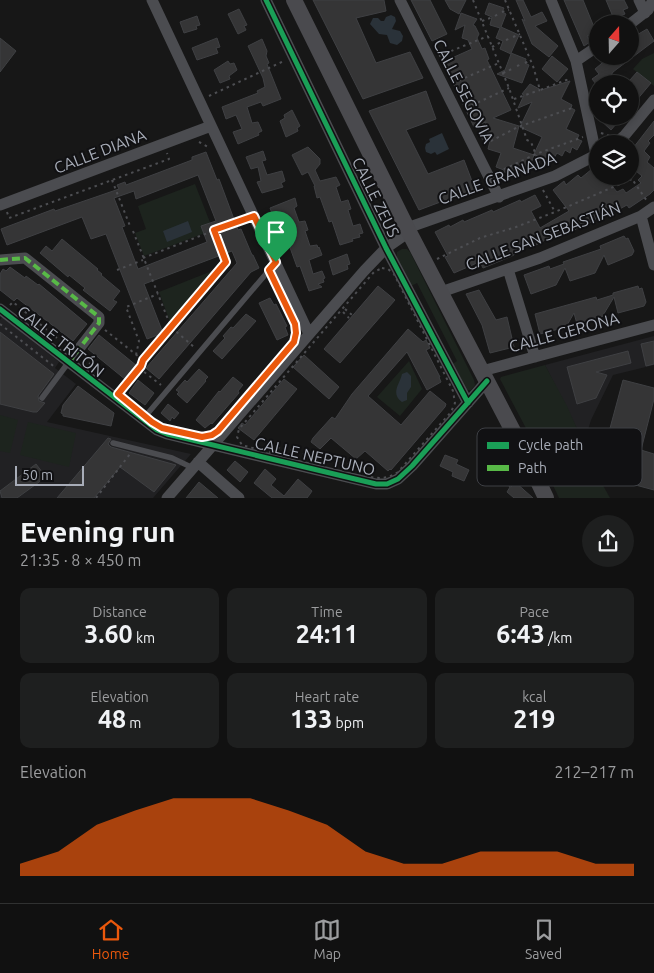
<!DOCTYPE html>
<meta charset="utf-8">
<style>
:root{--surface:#111;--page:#1e1f1f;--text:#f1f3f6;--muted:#9c9d9f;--line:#303131;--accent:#ea580c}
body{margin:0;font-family:Ubuntu,sans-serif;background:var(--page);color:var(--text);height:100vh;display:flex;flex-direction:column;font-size:19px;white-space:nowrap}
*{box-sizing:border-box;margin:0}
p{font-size:16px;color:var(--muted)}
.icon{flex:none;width:28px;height:28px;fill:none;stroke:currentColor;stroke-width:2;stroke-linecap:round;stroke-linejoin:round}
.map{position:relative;height:498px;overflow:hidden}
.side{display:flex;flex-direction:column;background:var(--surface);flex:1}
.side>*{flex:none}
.needle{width:32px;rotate:20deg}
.buttons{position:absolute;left:589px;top:15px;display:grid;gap:10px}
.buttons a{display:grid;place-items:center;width:50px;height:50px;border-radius:50%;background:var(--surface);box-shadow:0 2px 8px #0003,0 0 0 1px var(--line);font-size:25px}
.scale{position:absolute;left:15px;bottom:12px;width:69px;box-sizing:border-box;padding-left:5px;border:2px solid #a8adb8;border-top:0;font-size:14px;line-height:18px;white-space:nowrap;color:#a8adb8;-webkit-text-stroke:4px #111113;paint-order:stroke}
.pin{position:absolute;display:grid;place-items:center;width:42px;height:42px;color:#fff;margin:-51px -21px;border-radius:50% 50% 50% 0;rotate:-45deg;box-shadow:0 0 5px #0007}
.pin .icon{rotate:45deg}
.round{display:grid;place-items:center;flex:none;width:52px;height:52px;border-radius:26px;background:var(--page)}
.headline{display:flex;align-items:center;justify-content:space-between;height:85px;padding:0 20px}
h1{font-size:28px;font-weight:700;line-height:38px}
.metrics{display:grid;grid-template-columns:repeat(3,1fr);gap:8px;height:85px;padding:5px 20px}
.metrics div{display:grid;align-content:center;border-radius:10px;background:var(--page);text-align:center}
.metrics b{font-size:25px;font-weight:700}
.metrics small{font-size:14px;font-weight:400}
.metrics p{font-size:14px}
.chart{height:140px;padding:10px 20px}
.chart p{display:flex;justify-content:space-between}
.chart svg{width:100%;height:90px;margin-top:5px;fill:var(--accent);opacity:.7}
.dock{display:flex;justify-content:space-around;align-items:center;height:70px;border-top:1px solid var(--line);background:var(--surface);font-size:14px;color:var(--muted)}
.dock a{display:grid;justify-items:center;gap:2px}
.dock .selected{color:var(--accent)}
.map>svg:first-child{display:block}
</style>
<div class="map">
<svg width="654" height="498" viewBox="0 0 654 498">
<rect width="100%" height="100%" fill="#171717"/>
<path fill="#212123" d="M2 317 59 362 55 368 76 384 47 422 191 454 153 498H0V320Z
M654 336V365L613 375 591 420 584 443 545 365Z"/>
<path fill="#1d241e" d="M654 53V86L633 69 642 59Z
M195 184 213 230 144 256 135 233 146 229 138 206Z
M402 249H407L410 252 474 380 475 385 471 390H466L451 365 457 361 417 283 411 286 397 259V252Z
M217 269 172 323 170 322 159 292Z
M409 361 422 389 400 416 377 397Z
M545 365 567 406 600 480 610 498H559L529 434 500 379 501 377Z
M0 415 18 420 10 453 0 451Z
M28 422 76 433 69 467 20 455Z"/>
<path fill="#2a3239" d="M391 15 395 17 396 21 392 29 400 31 403 36 402 41 397 45 390 43 387 35 379 34 370 24 373 18H378L381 21H384L386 17Z
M442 133 449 149 437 155 435 152 431 154 426 152 425 148 426 144 430 142 429 139Z
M188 221 192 232 167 242 163 231Z
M407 372 411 376V387L407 393V400L402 402C390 393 400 384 402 374Z"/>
<path fill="#353536" stroke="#3f4043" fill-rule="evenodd" d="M313 0H384L386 11 356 18 376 63 410 52 423 78 363 99Z
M411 0H430L447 34 432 41Z
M445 0H466L459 14 450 9Z
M516 0H523L531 17 542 12 547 21 535 26 558 46 549 57 532 44 522 19 525 21Z
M564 0H583L596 32 587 36 590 42 584 46Z
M606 0H624L628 8 623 10 625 14 614 19Z
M489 3 504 8 502 12 506 14 501 27 519 35 511 53 526 59 525 63 529 65 522 83 497 74 505 70 511 54 500 49 503 41 496 38 500 28 490 25 492 17 485 14Z
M239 9 247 25 244 26 246 30 238 34 228 14Z
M461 13 477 19 473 25 475 26 479 34 477 38 482 49 485 48 489 59 487 60 511 110 493 118 519 126 513 148 534 155 529 169 524 167 522 173 517 171 515 176 504 172V170L496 167 501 153 488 149 490 141 482 139 486 122 474 127 443 62 472 49 468 40 462 38 465 25 455 30Z
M197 16 200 25 196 26 197 29 184 33 180 22Z
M647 29 654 41 613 72 610 77 600 84H596L592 79 599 74 595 69 607 59 605 56H630V39Z
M0 38 16 51 0 72Z
M217 38 220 47 216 48 218 53 197 60 192 48Z
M262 39 267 51 266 56 269 63 267 64 281 99 263 106 261 102 247 107 252 123 258 122 262 131 258 133 259 135 238 144 233 132 242 129 236 115 226 119 222 107 258 93 257 91 265 87 263 78 248 46Z
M552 56 568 69 557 82 542 69Z
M228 61 230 64 234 63 237 70 229 76 230 79 220 83 214 70Z
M637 72 651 83 630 108V80Z
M570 81 561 99 572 105 571 108 575 110 566 129 579 135 577 139 582 141 577 150 572 147 570 153 565 150 562 156 557 153 554 158 550 156 547 161 534 154 542 137 520 127 532 102 518 108 524 95 522 94 530 84 541 90Z
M426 91 436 119 406 130 428 174 464 160 475 189 419 210 369 111Z
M292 110 300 126 297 128 298 131 286 137 280 121 285 118 284 115Z
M596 116H623L611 130Z
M654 121V135L648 141 650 143 644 151 650 157 647 162 654 168V190L650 194 629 208 627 205 601 219 599 217 586 225 585 223 573 231 571 229 558 237 556 234 536 245 534 242 512 256 483 268 481 264 478 265 477 263 454 273 445 257 448 256 435 232 449 225 450 227 463 220 464 222 492 210 493 212 520 200 521 202 535 195 541 206 531 211 540 228 569 211 553 190 564 181 566 185 578 175 581 178 592 169 598 176H604L617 192 623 189 626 193 641 183 638 180 642 176 630 166V152Z
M308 147 320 159V164L315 170 320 181 336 177 340 185 336 187 341 202 348 200 351 209 348 210 353 226 360 224 363 233 359 234 360 237 352 239 353 241 340 245 332 221 329 222 320 197 317 198 314 186H315L308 172 302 175 292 155Z
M263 151 266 160 262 161 267 175 282 171 285 181 281 183 283 187 262 193 257 182 261 181 258 167 251 169 246 157Z
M206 152 217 180 219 179 238 230 241 229 252 255H253L259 268 251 272 159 379 146 368 237 263 232 251 144 284 163 333 147 339 106 234 91 239 82 217 7 245 1 229 54 209 55 211 119 189 117 185 125 182 126 185 192 160V157ZM198 175 216 221 201 226 207 242 138 269 122 227 125 226 114 198 134 191 136 199Z
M295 198 297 206 294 208 299 222 305 221 308 230 305 231 310 246 317 245 318 248 319 247 322 255 309 260 313 274 322 271 325 278 323 279 324 282 318 284 322 287 309 291 300 266 297 267 288 242 286 243 284 240 281 231 285 230 281 217 274 219 270 208Z
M624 236 626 239 628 238 634 251 632 255 608 265 604 255 595 273 570 281 565 268 556 285 531 294 524 275 549 266 550 269 564 264 563 262 601 249 600 246Z
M62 239 98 269 97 270 102 274 101 275 120 291 113 300 117 302 110 311 83 290 85 288 69 275 68 277 40 253 46 246 52 251Z
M347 254 350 264 347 265 348 269 333 275 329 261Z
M10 267 25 278 26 276 38 285 39 284 87 324 73 341 17 298 14 301 0 290V274L3 269 6 271Z
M378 286 395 300 340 363 324 349Z
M638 286 639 289 642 288 646 302 644 306 618 313 614 297 602 317 577 324 574 313 566 327 540 334 535 314 596 297 597 300 613 295V293Z
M479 290 496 320 507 317 514 347 490 353 482 325 466 294Z
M270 298 274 305 276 304 287 326 285 327 288 335 277 340 259 303Z
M246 314 256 321 222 359 213 351 225 338 223 336 231 327 233 328Z
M408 329 423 342 426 340 430 348 426 350 440 377H439L441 382 427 390 407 352 368 396 401 425 430 391 446 404 445 407 391 470 390 469 388 471 365 451 356 459 331 438 320 449 311 442 313 438 332 417 335 419 352 394Z
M0 332 54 374 38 396 39 401 45 403 37 412H33L0 404Z
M99 335 137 366 126 380 88 349Z
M654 341V364L646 366 641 344Z
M628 351 631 363 596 372 607 375 596 398 577 404 567 367Z
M304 355 339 387 329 399 293 367Z
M199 369 208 377 205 380 206 381 187 403 177 394 179 392 176 390 185 380 187 382Z
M233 377 243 385 238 391 239 393 212 424 211 423 205 428 196 420 219 391 220 392Z
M284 379 297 389 254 440 238 428 242 423 245 425Z
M138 380 154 393 145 405 129 393Z
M623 380 654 388V399L641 450 654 454V490L617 480 628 437 609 432Z
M78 386 114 413 111 426 63 416V414L61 413 63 405Z
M168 404 179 413 174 419 172 417 170 421 161 413Z
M488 429 509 447 501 455 512 464 508 469 518 478 511 487 515 482 533 498H514L507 492 510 487 500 478 502 476 498 473 500 471 493 465 497 460 487 452 490 447 480 438Z
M108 438 111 439 108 444 111 447 176 465 154 492 120 467 94 498H57Z
M445 455 458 460 456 464 469 470 464 481 452 476 453 472 440 466Z
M235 461 248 472 240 482 227 470Z
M36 464 46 477 17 498H2L0 491Z
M265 469 276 479 271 485 284 496 298 479 312 491 310 494 307 498H272L254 483Z
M199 482 218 498H186Z"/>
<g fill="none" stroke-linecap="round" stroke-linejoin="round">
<path stroke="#4d4e52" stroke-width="2" stroke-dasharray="2.5 4" stroke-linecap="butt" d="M473 0 509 88 527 140 531 142 542 171
M505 0 533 66 540 90 569 79
M502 12 509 10
M495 16 500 13
M482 21 493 17
M513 37 520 34
M506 40 511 38
M492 47 503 41
M439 56 488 36
M525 63 531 60
M517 66 522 64
M503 73 514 68
M453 83 499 63
M209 96 284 61
M514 99 540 90
M466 108 509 88
M601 133 610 136
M199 142 210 148
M485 144 518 127 575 107
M498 172 536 154 583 137
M630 176 647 201
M112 180 130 226
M543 190 555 212
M7 212 9 218 169 159 167 153
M133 231 171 327 195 348
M143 258 244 219
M437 259 480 238 516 227 555 212 632 179
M382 268 388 269 394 274 453 391 455 403 451 412 398 472C385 481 373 478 359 474L360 467 272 446 270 453 242 445 237 437 239 429 374 272Z
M117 270 143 260
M10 305 13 302 68 347
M345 309 352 315
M343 312 349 318
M0 324 56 368
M105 330 143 360
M136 355 139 341 126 307 158 294
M84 359 98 370
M139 368 161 385
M121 391 141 366 143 360 226 262 215 230
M96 498 130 454"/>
<path stroke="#4b4c50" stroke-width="5.5" d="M42 398 68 363
M143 419 276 262
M113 443 172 458 193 468"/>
<path stroke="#4b4c50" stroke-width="11" d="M152 0 309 334
M266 0 386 248 468 403
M400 0 499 197
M551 0 576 61 596 154
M639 0 645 13
M630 24 648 10 653 0
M576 61 598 46
M615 144 625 135 654 100
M0 205 211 126
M641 216 654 265
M407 228 555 176 598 154
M0 260 25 258 99 317V323L68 363
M508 269 535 357
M441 292 540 258 641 216 654 207
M0 309 157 430 167 434 376 484H387L398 479 412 466 487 381
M482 371 654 325
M198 462 239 498
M167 498 364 271 386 248 409 232"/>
<path stroke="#4a4a4e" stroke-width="16" d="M294 0 409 232 526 456 546 498"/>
<path stroke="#58b947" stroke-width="4" stroke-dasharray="8 4" stroke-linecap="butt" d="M0 260 25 258 99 317V323L68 363"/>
<g stroke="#111113" stroke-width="8">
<path id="cycleway" d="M266 0 386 248 468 403
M0 309 157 430 167 434 376 484H387L398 479 412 466 487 381"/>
</g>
<use href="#cycleway" stroke="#1a9f57" stroke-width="5"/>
</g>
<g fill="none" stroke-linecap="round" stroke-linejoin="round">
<g stroke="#fff" stroke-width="10">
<path id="route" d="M254 216 276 262 269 270 295 324 296 333 294 342 218 431 212 435 202 437 162 428 152 422 118 394 141 366 143 360 226 262 214 230Z"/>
</g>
<use href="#route" stroke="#ea580c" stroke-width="6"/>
</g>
<g text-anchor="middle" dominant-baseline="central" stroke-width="4" stroke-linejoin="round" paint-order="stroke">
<g font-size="16" fill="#a8adb8" stroke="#111113">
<text transform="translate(464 91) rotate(63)">CALLE SEGOVIA</text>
<text transform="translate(100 151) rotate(-21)">CALLE DIANA</text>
<text transform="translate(497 178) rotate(-20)">CALLE GRANADA</text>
<text transform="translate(376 197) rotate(64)">CALLE ZEUS</text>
<text transform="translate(543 236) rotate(-21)">CALLE SAN SEBASTIÁN</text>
<text transform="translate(564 332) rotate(-15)">CALLE GERONA</text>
<text transform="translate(61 341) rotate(38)">CALLE TRITÓN</text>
<text transform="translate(315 456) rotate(13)">CALLE NEPTUNO</text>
</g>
</g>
<rect x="477" y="428" width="165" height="58" rx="8" fill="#111113" stroke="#3e4045" stroke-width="1"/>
<rect x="487" y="442" width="22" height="7" fill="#1a9f57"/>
<rect x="487" y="465" width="22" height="6" fill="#58b947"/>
<g font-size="14" fill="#a8adb8">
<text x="518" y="450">Cycle path</text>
<text x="518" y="473">Path</text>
</g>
</svg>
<div class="buttons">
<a><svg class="needle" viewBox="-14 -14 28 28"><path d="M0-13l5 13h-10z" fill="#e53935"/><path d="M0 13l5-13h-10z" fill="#9c9d9f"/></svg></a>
<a><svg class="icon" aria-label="locate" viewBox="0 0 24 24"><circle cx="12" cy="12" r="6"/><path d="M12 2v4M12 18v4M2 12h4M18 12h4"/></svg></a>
<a><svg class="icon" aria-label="layers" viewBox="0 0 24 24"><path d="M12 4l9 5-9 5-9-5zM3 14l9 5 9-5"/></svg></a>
</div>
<div class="scale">50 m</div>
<div class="pin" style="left:276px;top:262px;background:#1e9e55"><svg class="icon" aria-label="arrive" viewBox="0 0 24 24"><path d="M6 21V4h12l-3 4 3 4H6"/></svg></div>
</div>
<section class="side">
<div class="headline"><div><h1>Evening run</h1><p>21:35 · 8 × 450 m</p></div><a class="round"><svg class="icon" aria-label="share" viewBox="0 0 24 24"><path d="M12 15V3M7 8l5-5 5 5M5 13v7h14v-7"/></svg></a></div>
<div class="metrics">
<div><p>Distance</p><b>3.60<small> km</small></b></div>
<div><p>Time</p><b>24:11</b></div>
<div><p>Pace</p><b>6:43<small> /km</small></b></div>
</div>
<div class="metrics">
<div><p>Elevation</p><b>48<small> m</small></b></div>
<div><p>Heart rate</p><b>133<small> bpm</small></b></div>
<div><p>kcal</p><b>219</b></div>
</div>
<div class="chart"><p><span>Elevation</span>212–217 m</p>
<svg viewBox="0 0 160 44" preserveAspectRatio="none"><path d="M0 44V38L10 32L20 19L30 12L40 6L50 6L60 6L70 12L80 19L90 32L100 38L110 38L120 32L130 32L140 32L150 38L160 38V44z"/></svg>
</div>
</section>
<nav class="dock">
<a class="selected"><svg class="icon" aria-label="home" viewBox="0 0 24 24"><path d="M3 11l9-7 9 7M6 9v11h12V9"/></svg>Home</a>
<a><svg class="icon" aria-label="map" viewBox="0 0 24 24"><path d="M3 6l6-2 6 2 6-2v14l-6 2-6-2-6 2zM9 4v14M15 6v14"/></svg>Map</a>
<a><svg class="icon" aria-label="saved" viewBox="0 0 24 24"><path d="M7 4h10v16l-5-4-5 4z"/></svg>Saved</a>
</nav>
